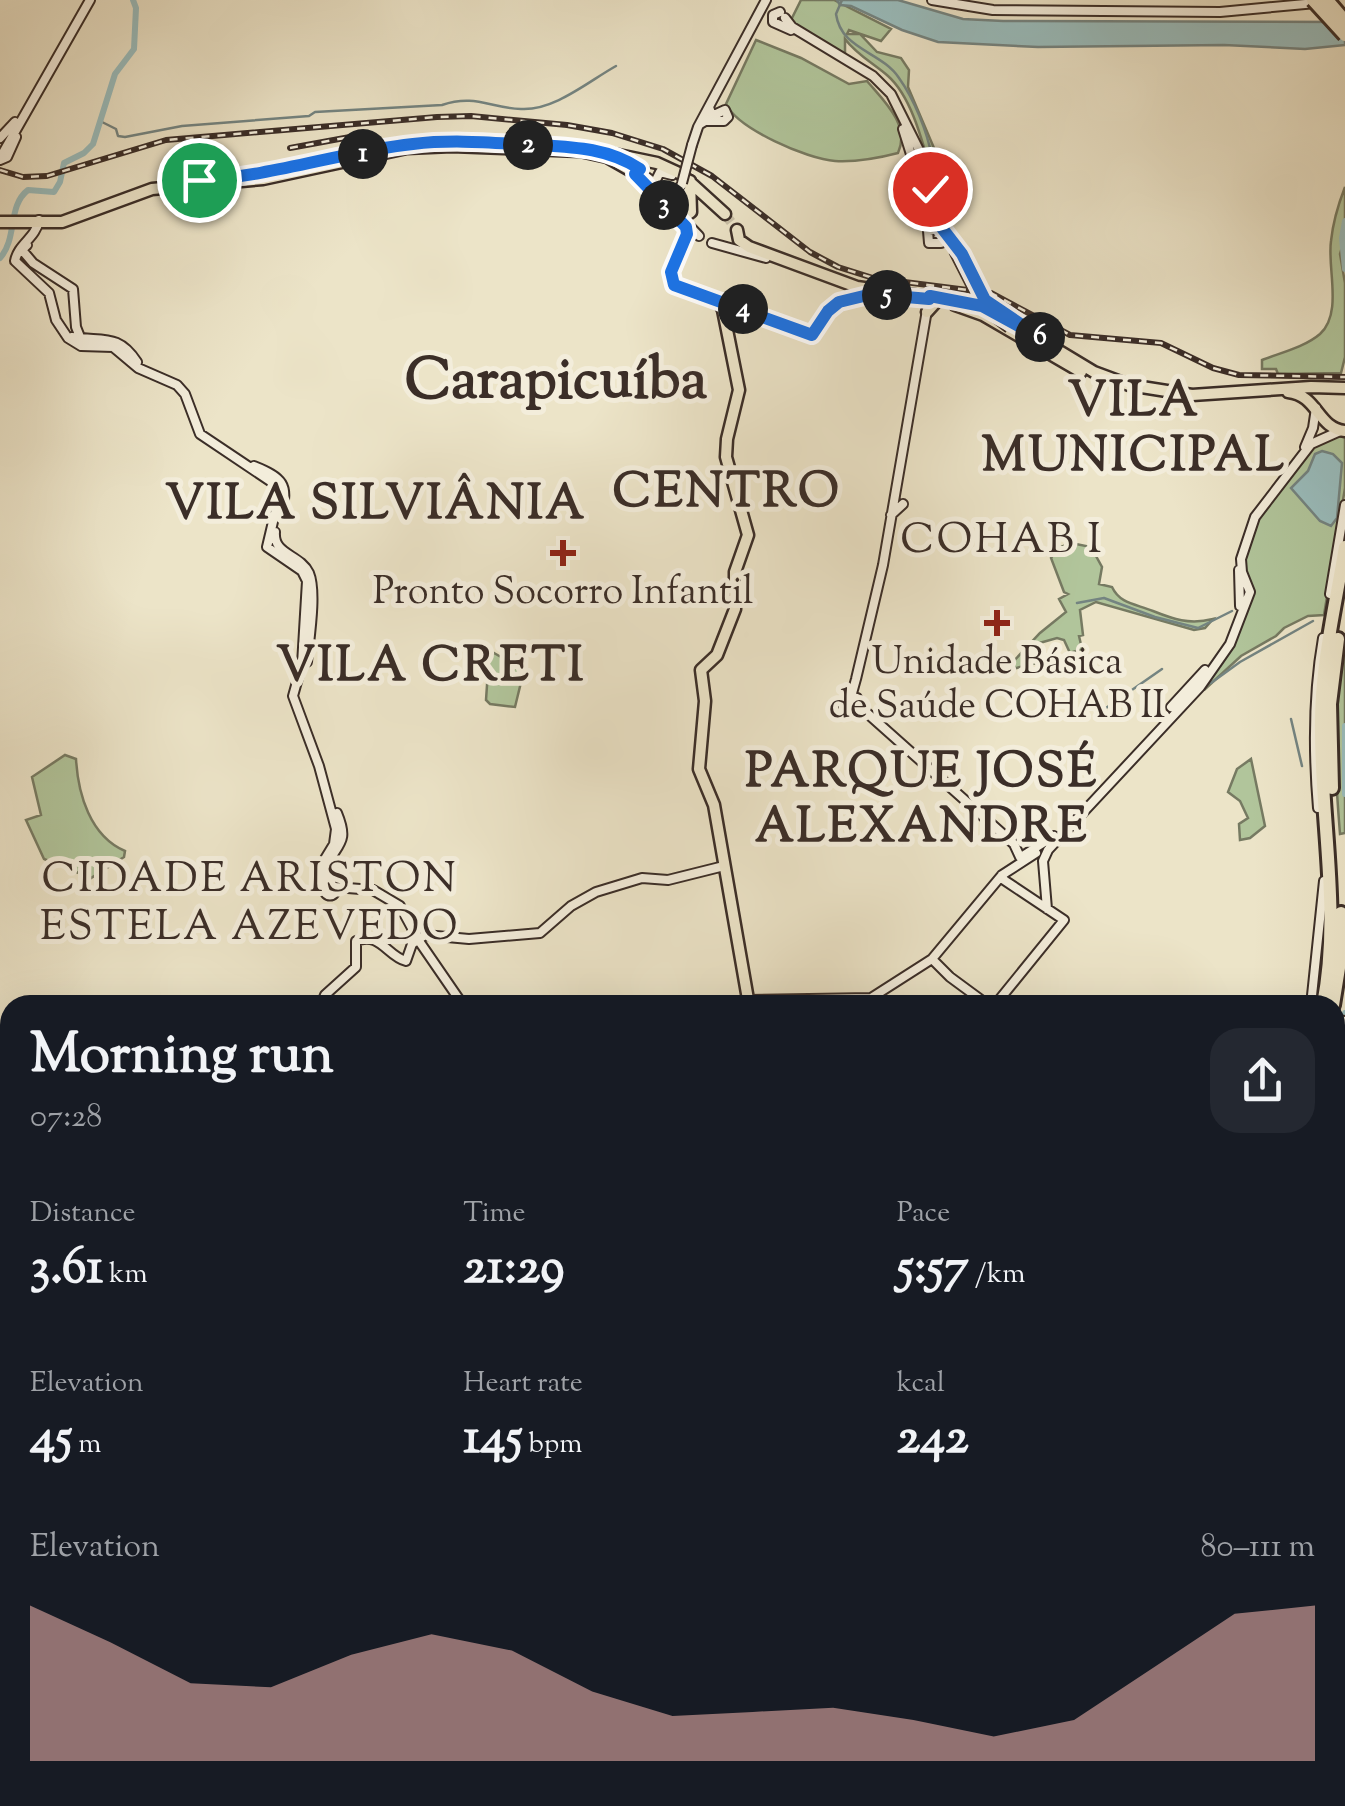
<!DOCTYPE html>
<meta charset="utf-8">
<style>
:root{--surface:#171b24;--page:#242831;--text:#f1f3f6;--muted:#9ea1a6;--accent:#c59692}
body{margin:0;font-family:"Sorts Mill Goudy",serif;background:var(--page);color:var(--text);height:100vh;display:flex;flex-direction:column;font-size:38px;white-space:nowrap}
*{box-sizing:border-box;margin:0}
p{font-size:32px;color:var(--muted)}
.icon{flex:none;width:55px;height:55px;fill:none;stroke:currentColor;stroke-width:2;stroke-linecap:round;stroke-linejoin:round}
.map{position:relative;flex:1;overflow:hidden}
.drawer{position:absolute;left:0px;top:995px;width:1345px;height:812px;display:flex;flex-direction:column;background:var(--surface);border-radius:30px 30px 0 0;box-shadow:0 10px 40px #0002}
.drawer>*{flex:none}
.pin{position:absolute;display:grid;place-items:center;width:85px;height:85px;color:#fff;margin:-42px;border:5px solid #fff;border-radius:50%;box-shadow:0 2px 10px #0007}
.km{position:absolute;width:50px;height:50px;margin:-25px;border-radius:50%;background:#222;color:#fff;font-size:28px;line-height:50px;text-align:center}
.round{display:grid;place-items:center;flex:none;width:105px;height:105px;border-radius:30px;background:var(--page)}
.headline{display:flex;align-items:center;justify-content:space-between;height:170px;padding:0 30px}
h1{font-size:55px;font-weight:700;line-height:75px}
.figures{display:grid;grid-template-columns:repeat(3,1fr);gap:15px;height:170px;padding:10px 30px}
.figures div{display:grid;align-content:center}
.figures b{font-size:50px;font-weight:700}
.figures small{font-size:28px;font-weight:400}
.figures p{font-size:28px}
.chart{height:280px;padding:20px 30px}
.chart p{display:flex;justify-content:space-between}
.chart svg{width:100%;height:180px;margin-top:10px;fill:var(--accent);opacity:.7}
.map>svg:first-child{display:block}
</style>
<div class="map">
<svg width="1345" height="1806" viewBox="0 0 1345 1806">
<rect width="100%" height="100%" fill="#ece4c8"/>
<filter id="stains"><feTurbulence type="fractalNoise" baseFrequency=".002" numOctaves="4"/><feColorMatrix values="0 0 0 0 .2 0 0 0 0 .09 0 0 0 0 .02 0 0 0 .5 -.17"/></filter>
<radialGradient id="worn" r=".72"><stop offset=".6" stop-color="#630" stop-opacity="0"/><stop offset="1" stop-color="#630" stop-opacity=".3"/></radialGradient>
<path fill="#b1c59b" stroke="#767a62" stroke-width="2.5" d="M801 0H834L891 29 881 41 849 30 847 34H860L877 52 901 58 909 70 908 87 934 148 938 177 933 179C924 148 913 98 888 76 873 63 857 55 845 39V54L790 22Z
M756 40 801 58 849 84 867 81C883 100 911 125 898 153 879 158 854 162 835 161 807 159 738 129 726 104Z
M1345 187V237L1340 254 1345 283V357L1341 373 1278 374 1276 369H1262V360C1280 353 1305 347 1320 334 1343 313 1327 268 1331 241 1333 222 1338 205 1345 187Z
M1339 434 1345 435V488L1324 615 1308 616 1284 628 1276 636 1241 656 1204 690 1222 660 1252 588 1242 570 1253 523 1313 442Z
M1071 543 1091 547 1102 567 1099 584 1112 587C1120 604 1136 604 1153 611 1173 619 1189 625 1213 619L1205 628 1194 630 1096 602 1080 610 1083 635 1079 636 1082 649 1070 653 1064 640 1057 638 1036 644 1040 662 997 673 993 664 999 670 1006 662 1010 665 1040 633 1066 612 1059 599 1068 594 1064 592 1051 558 1058 548Z
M1342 644 1345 645V833L1340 834C1335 771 1330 706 1342 644Z
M494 653 524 670 515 707 490 704 486 700 489 656Z
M65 755 76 759C78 794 90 836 125 851L124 857 91 878 44 859 26 820 41 815 32 777Z
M1251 759 1265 826 1250 838 1240 840 1239 824 1248 818 1240 801 1228 792 1237 769Z
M0 1132 10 1133V1224L2 1246Z"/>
<path fill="#9abdbd" stroke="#748481" stroke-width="2.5" d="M837 0H898L963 19 1003 21 1345 22V45L1305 49 1224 45 1038 47 938 42 902 30 851 6 840 5Z
M1322 451 1333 454 1342 463 1337 518 1331 526 1320 521 1291 488 1308 471 1315 454Z"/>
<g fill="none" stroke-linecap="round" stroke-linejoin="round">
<path stroke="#748481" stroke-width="2.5" d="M842 0 836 14C841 50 881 51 899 78 914 99 927 131 932 157 936 173 934 187 942 202
M100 121 116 129 118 136 125 137 182 126 309 116 315 112 442 105C475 94 490 108 521 109 554 111 589 81 616 66
M1077 603 1104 598 1155 617 1198 628 1232 611
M1211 683 1240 662 1313 621
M1106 708 1162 669
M1291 719 1302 766
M0 1077 6 1078
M0 1226 10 1256
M1335 1302H1345
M0 1457 10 1465"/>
<path stroke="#9abdbd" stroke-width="6" d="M1345 221 1342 238 1345 269
M0 258C18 238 7 206 28 190L54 192 60 182 64 163 84 153 93 144 115 74 134 49 136 8 133 0
M1345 726V794
M1335 1057 1345 1013
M1335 1793 1345 1800
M1326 1798 1330 1806"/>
<path stroke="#c9c0a8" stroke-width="8" stroke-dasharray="8 4" stroke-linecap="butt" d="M665 196 679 211"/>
<path stroke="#c9c0a8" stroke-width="10" stroke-dasharray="10 5" stroke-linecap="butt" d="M725 214 737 230"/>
<g stroke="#3b2e28" stroke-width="12">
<path id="secondary" d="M932 0 993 10 1220 12 1316 3
M780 12 773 15V22L791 30
M785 18 792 27 873 76 891 94 919 150 946 233 941 243H929L928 231 942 228
M700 124 705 121H724L728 117 725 110 712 116 709 107
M903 129 914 164 926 190
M0 138 15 122
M692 145 698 127 766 0
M0 158 90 0
M622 158 666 192H674L682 185
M0 160 7 157 16 137
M655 182 660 172 672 175
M688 191 677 206V213L699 236
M39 220C36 238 18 244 15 261L49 293 56 320 68 338 81 346 113 347 138 368 177 385 185 394 200 434 273 483 280 492 267 547 302 571 307 581 302 664 293 696 319 766 336 829 334 844 320 867 326 887
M946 233 957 248
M712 243 766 258
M27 245 22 250 33 263 73 289 76 327 82 342
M72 337C103 342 118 333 137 362
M1305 447 1313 428 1316 408
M254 466C282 477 290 485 281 514
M891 515 903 504
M275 532C273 555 300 554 309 573 317 592 309 640 307 662
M1239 570 1240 606
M1330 594 1345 505
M851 697 857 698 859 704 846 711 843 703 851 697 856 679 883 565 927 310
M858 705 1014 844 1020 857
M1171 707 1205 670
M1318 808C1313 749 1313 695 1323 638
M1021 857 1054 836
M324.5 890a5.5 5.5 0 1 1 11 0a5.5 5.5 0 1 1-11 0Z
M332 885 326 866C339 842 349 842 337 813
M335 887 373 890 400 906 419 941 463 1005
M1047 909 1043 861 1048 850 1200 687 1230 644 1250 592 1242 572 1241 559 1255 517 1311 444 1340 431
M932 959 950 977 988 1005
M748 1000 871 998 932 959 1002 875 1036 853
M321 1005 325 995 356 967V941C380 931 387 956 406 961L412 944 425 935 469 939 540 933 571 906 596 892 642 878 668 880 724 866
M573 1005H612
M995 1005 1064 920 1004 880 1002 875
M1311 1005 1324 881
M1335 1019 1345 1021
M1335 1073 1345 1036
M1335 1363 1345 1364
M1271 1798V1806
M329 1806V1798
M649 1806 658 1798
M1030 1806 1032 1798
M1041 1806 1043 1798
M1243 1806 1244 1798"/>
</g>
<g stroke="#3b2e28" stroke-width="15">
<path id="primary" d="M508 144 512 137H517L526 145
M609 153 657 163 681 174 725 214
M684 217 691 212 690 181
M0 222H62L152 189 263 179 407 148 452 146 580 151 607 157 635 173 686 227 687 233 671 272 674 284 812 335 834 304 872 294
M737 230 739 240 749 247 857 287 983 305 1094 372 1129 385 1192 395 1311 387 1345 388
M718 300 723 310 739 390 727 439 726 457 748 535 735 572V609L717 655 701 670 705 701 699 769 714 805 749 1005
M955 305 983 315 1081 372
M927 312 937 301
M1288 392C1318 395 1317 428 1345 431
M707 1798 715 1806"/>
</g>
<g stroke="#3b2e28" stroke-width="18">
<path id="motorway" d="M1332 788 1330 704 1338 639
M1323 1005C1341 913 1321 823 1321 730 1320 668 1335 608 1345 547
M1333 1005 1339 968 1341 913
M1335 1522 1345 1519
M1335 1564 1345 1551
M1251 1806 1252 1798
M1260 1806 1261 1798"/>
</g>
<use href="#secondary" stroke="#f3eddb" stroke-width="8"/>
<use href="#primary" stroke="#ece4c8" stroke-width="10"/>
<use href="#motorway" stroke="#ece4c8" stroke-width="12"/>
<g stroke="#3b2e28" stroke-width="6">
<path id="rail" d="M290 148 350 137
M0 170 23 177 47 176 166 140 437 117 471 116 567 125 612 133 663 149 712 176 810 252 838 267 873 278 991 293 1070 335 1161 343 1213 368 1239 375 1345 377"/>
</g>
<use href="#rail" stroke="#f3eddb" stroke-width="2.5" stroke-dasharray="8" stroke-linecap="butt"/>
<g stroke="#3b2e28" stroke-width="12" stroke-linecap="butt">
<path id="secondary-bridge" d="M682 183 692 145
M954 251 983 308 1009 328
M980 291 987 302 1010 316"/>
</g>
<g stroke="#3b2e28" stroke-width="18" stroke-linecap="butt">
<path id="motorway-bridge" d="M1313 0 1345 35
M1327 0 1345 21"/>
</g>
<use href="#secondary-bridge" stroke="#f3eddb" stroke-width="8"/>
<use href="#motorway-bridge" stroke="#ece4c8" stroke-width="12"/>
</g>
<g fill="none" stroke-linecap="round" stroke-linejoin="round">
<g stroke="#fff" stroke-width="20">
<path id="route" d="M199 180C276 176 339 152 413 144 454 139 495 143 537 145 574 147 608 148 640 169L635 174 686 227 687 234 671 272 674 285 812 335 828 311 839 302 872 294 929 299 930 296 982 306 1044 340 985 300 962 254 942 228 930 189"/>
</g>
<use href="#route" stroke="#1a73e8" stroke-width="12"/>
</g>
<g fill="#8f2418" stroke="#f3eddb" stroke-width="4">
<path d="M558 538h10v10h10v10h-10v10h-10v-10h-10v-10h10z"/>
<path d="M992 608h10v10h10v10h-10v10h-10v-10h-10v-10h10z"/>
</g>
<g text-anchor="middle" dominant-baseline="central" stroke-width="10" stroke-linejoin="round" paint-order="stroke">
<g font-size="38" fill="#3b2e28" stroke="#f3eddb">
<text x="563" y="594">Pronto Socorro Infantil</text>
<text x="997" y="664">Unidade Básica<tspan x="997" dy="44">de Saúde COHAB II</tspan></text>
</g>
<g font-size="42" letter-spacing="2.5" fill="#3b2e28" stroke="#f3eddb">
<text x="1002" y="542">COHAB I</text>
<text x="250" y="881">CIDADE ARISTON<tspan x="250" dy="48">ESTELA AZEVEDO</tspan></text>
</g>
<g font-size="48" font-weight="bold" letter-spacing="2.5" fill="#3b2e28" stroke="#f3eddb">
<text x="1134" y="403">VILA<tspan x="1134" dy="55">MUNICIPAL</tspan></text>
<text x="727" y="494">CENTRO</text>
<text x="376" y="506">VILA SILVIÂNIA</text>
<text x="431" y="668">VILA CRETI</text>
<text x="922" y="774">PARQUE JOSÉ<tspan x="922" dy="55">ALEXANDRE</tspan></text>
</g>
<g font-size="58" font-weight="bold" fill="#3b2e28" stroke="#f3eddb">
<text x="556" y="383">Carapicuíba</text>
</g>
</g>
<rect width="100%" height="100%" filter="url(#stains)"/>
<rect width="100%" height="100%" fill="url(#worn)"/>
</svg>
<div class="pin" style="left:199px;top:180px;background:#1e9e55"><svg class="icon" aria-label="arrive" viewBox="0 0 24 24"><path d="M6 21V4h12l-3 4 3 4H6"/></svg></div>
<div class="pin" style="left:930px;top:189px;background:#d93025"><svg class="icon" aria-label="check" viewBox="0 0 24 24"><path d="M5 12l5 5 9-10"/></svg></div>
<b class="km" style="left:363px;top:154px">1</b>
<b class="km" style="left:528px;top:145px">2</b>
<b class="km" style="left:664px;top:205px">3</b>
<b class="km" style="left:743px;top:309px">4</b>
<b class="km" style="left:887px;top:295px">5</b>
<b class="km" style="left:1040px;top:337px">6</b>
<section class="drawer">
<div class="headline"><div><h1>Morning run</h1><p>07:28</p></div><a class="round"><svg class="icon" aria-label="share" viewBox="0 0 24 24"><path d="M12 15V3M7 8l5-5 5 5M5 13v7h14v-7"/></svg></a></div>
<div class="figures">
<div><p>Distance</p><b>3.61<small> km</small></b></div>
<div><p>Time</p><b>21:29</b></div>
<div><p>Pace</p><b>5:57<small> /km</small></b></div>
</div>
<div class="figures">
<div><p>Elevation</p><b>45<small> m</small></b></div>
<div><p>Heart rate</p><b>145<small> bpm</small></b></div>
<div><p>kcal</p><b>242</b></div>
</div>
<div class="chart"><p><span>Elevation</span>80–111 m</p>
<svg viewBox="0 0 160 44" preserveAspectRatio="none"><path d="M0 44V6L10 15L20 25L30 26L40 18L50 13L60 17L70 27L80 33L90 32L100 31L110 34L120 38L130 34L140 21L150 8L160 6V44z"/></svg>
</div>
</section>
</div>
